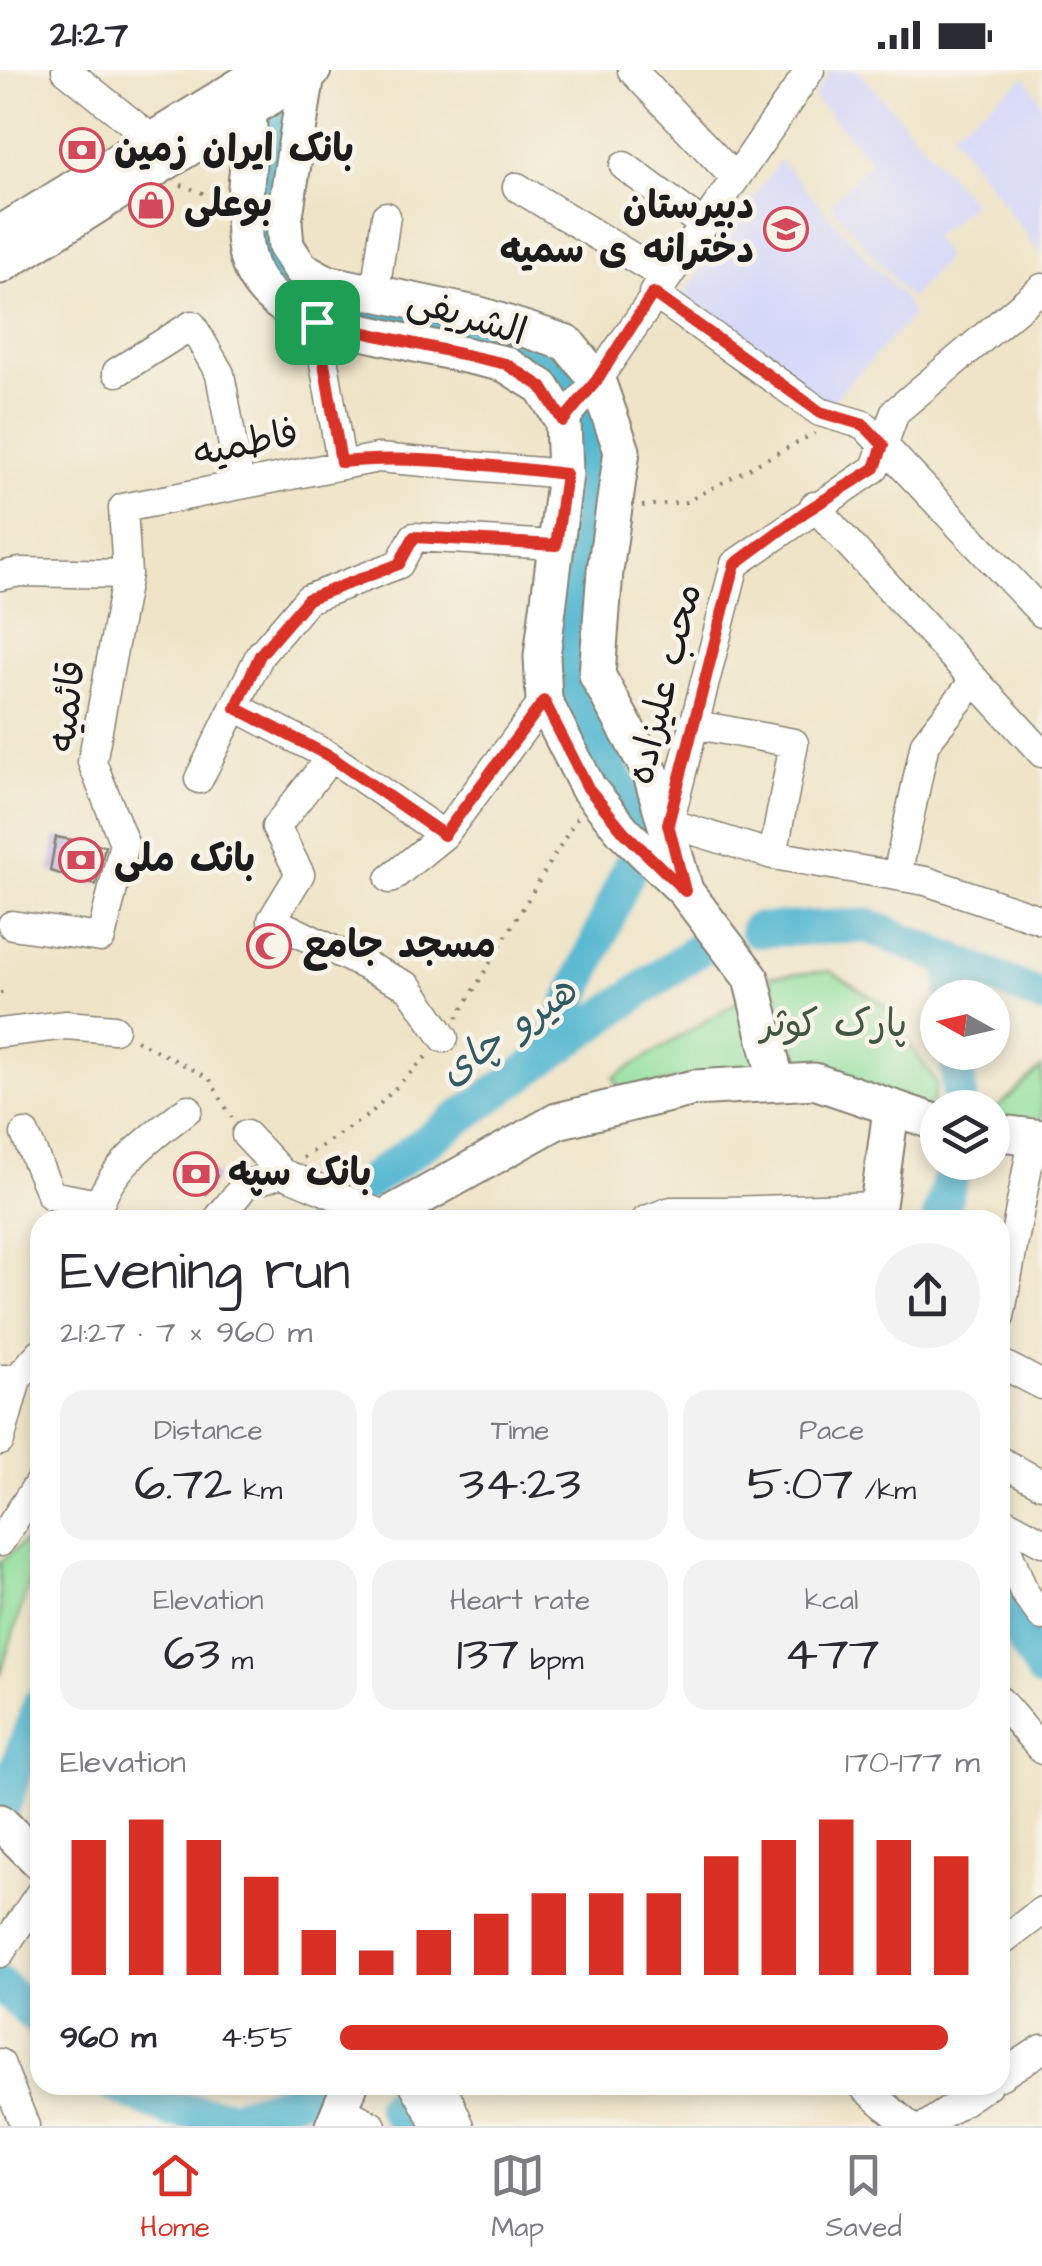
<!DOCTYPE html>
<meta charset="utf-8">
<style>
:root{--surface:#fff;--page:#f2f2f3;--text:#2b2b33;--muted:#7c7c81;--line:#e1e1e2;--accent:#d93025}
body{margin:0;font-family:"Architects Daughter","Playpen Sans Arabic",sans-serif;background:var(--page);color:var(--text);height:100vh;display:flex;flex-direction:column;font-size:38px;white-space:nowrap}
*{box-sizing:border-box;margin:0}
p{font-size:32px;color:var(--muted)}
.icon{flex:none;width:55px;height:55px;fill:none;stroke:currentColor;stroke-width:2;stroke-linecap:round;stroke-linejoin:round}
.map{position:relative;flex:1;overflow:hidden}
.side{position:absolute;left:30px;top:1140px;width:980px;height:885px;display:flex;flex-direction:column;background:var(--surface);border-radius:30px;box-shadow:0 5px 15px #0003}
.side>*{flex:none}
.needle{width:65px;rotate:278deg}
.controls{position:absolute;left:920px;top:910px;display:grid;gap:20px}
.controls a{display:grid;place-items:center;width:90px;height:90px;border-radius:50%;background:var(--surface);box-shadow:0 5px 15px #0003;font-size:50px}
.pin{position:absolute;display:grid;place-items:center;width:85px;height:85px;color:#fff;margin:-42px;border-radius:20px;box-shadow:0 5px 15px #0006}
.round{display:grid;place-items:center;flex:none;width:105px;height:105px;border-radius:52px;background:var(--page)}
.head{display:flex;align-items:center;justify-content:space-between;height:170px;padding:0 30px}
h1{font-size:55px;font-weight:600;line-height:75px}
.metrics{display:grid;grid-template-columns:repeat(3,1fr);gap:15px;height:170px;padding:10px 30px}
.metrics div{display:grid;align-content:center;border-radius:25px;background:var(--page);text-align:center}
.metrics b{font-size:50px;font-weight:600}
.metrics small{font-size:28px;font-weight:400}
.metrics p{font-size:28px}
.chart{height:280px;padding:20px 30px}
.chart p{display:flex;justify-content:space-between}
.chart svg{width:100%;height:180px;margin-top:10px;stroke:var(--accent);stroke-width:6}
ul{padding:0 30px;list-style:none;font-size:32px}
li{display:grid;grid-template-columns:160px 120px 1fr;align-items:center;height:75px}
li i{height:25px;border-radius:12px;background:var(--accent)}
.status{display:flex;justify-content:space-between;align-items:center;height:70px;padding:0 50px;background:var(--surface);direction:ltr}
.status svg{height:28px;fill:currentColor}
.tabs{display:flex;justify-content:space-around;align-items:center;height:140px;border-top:2px solid var(--line);background:var(--surface);font-size:28px;color:var(--muted)}
.tabs a{display:grid;justify-items:center;gap:5px}
.tabs .on{color:var(--accent)}
.map>svg:first-child{display:block}
</style>
<div class="status"><b>21:27</b><svg viewBox="0 0 49 12"><path d="M0 12V9h3v3zM5 12V6h3v6zM10 12V3h3v9zM15 12V0h3v12zM26 1h20v11H26zM47 4h2v5h-2z"/></svg></div>
<div class="map">
<svg width="1042" height="2056" viewBox="0 0 1042 2056">
<rect width="100%" height="100%" fill="#f7f3e8"/>
<filter id="ink" filterUnits="userSpaceOnUse"><feTurbulence type="fractalNoise" baseFrequency=".01" numOctaves="2"/><feDisplacementMap in="SourceGraphic" scale="20" xChannelSelector="R" yChannelSelector="G"/><feConvolveMatrix kernelMatrix="1 2 1 2 8 2 1 2 1" color-interpolation-filters="sRGB"/></filter>
<filter id="wash" filterUnits="userSpaceOnUse"><feTurbulence type="fractalNoise" baseFrequency=".0048" numOctaves="4" result="noise"/><feDisplacementMap in="SourceGraphic" scale="40" xChannelSelector="R" yChannelSelector="G"/><feGaussianBlur stdDeviation="2.25" result="paint"/><feColorMatrix in="noise" values="0 0 0 0 0 0 0 0 0 0 0 0 0 0 0 0 0 1.4 0 .05"/><feComposite in="paint" operator="in"/></filter>
<g filter="url(#wash)">
<rect width="100%" height="100%" fill="#efe4c7"/>
<path fill="#d5d8f9" d="M831 0H858L973 133 932 167 946 188 910 229 830 134 871 91 813 27Z
M1026 7 1042 34V186L951 62Z
M780 90 904 229 912 247 825 338 677 234Z"/>
<path fill="#92e09e" stroke="#577e5d" stroke-width="2.5" d="M830 901 883 934 937 1014 930 1043 800 990 770 906Z
M740 930 762 999 619 1020 614 1007Z
M1042 997V1058L993 1059V1042Z
M36 1462 32 1503 0 1606V1492Z"/>
<g fill="none" stroke-linecap="round" stroke-linejoin="round">
<path stroke="#51b6d0" stroke-width="35" d="M280 44 261 145 275 196 337 235 433 245 571 311
M584 349 591 417 563 614 644 757
M757 860 868 856 1042 927
M952 889 954 928
M957 982 960 1038
M549 983 630 796
M363 1116 702 877
M320 1150 327 1145
M939 1150 955 1092
M1000 1532 1042 1602
M0 1745 40 1634
M0 1915 40 1951
M112 2015 171 2040 235 2046 312 2023
M393 2035 407 2056"/>
</g>
<g id="blocks">
<path fill="#b7ace1" d="M56 767 105 776 96 815 50 801Z
M184 1087 217 1106 206 1124 176 1102Z"/>
</g>
</g>
<g filter="url(#ink)">
<use href="#blocks" fill-opacity="0" stroke="#868072" stroke-width="2.5"/>
<g fill="none" stroke-linecap="round" stroke-linejoin="round">
<g stroke="#868072" stroke-width="31">
<path id="minor" d="M66 0 153 70
M632 0 734 107
M624 96 702 154
M517 117 665 207
M1042 218 895 342 875 398 735 494 669 753 773 785 926 811 1042 850
M375 222 386 146
M653 223 820 342 864 355 1042 543
M317 252 341 392
M117 302 192 255 220 304 240 415
M563 351 597 310 810 0
M814 436 1042 683
M0 506 20 502 127 504
M236 637 331 687 444 765 544 631
M692 654 794 673 773 785
M331 687 276 757 300 804 272 850 409 917 444 968
M199 709 260 585 308 529 399 494 414 467 555 475
M897 806 925 673 975 610
M390 809 444 765
M12 855 101 868 124 773 92 692 127 504 123 438 378 388 565 404
M0 963 66 955 114 959
M25 1064 51 1125 98 1134
M246 1065 282 1103 395 1150
M96 1150C102 1101 152 1067 188 1039
M217 1150 245 1115 282 1103
M646 1150 671 1141H727
M733 1150 727 1141 878 1136
M1000 1247 1033 1068
M1000 1293 1042 1315
M0 1309H17L0 1371
M17 1309 40 1283
M1000 1391 1042 1414
M1000 1449 1042 1472
M1000 1461 1024 1522 1042 1546
M0 1472 40 1411
M1000 1631 1042 1680
M1000 1873 1042 1841
M0 1883 40 1823
M0 1993 25 2056
M1000 2006 1042 1979
M414 2015 437 2056
M442 2015 460 2056
M862 2015 909 2056
M340 2038 372 2056
M926 2056 987 2015"/>
</g>
<g stroke="#868072" stroke-width="39">
<path id="major" d="M307 4 284 151 286 176 301 199 327 213 480 245 567 273 597 310 622 381 605 501 597 605 651 704 685 820
M248 43C257 131 205 211 317 252L505 294 542 317 563 351 565 404 542 586 544 631 588 718 624 762 685 821 751 908 776 1010
M0 164 266 0
M0 196 313 0
M992 1062 1042 1068
M387 1146 557 1051 694 1018 814 1011 938 1053
M876 1150 891 1040
M0 1752 40 1792
M333 2056 350 2015"/>
</g>
<path stroke="#868072" stroke-width="4" stroke-dasharray="2.5 8" stroke-linecap="butt" d="M181 115 219 129
M642 436 686 432 815 363
M0 923 8 922
M457 948 578 746
M136 970 209 1008 233 1050
M303 1088 370 1044 430 983"/>
<use href="#minor" stroke="#fff" stroke-width="28"/>
<use href="#major" stroke="#fff" stroke-width="35"/>
</g>
</g>
<g fill="none" stroke-linecap="round" stroke-linejoin="round" filter="url(#ink)">
<g stroke="#fff" stroke-width="20">
<path id="route" d="M653 223 820 342 864 355 883 375 875 398 805 442 735 494 668 754 685 821 624 762 588 718 544 631 444 765 331 687 236 638 260 585 308 529 399 494 414 467 556 475 566 404C491 396 416 384 341 392L317 252 506 294 542 317 563 351 597 310Z"/>
</g>
<use href="#route" stroke="#d93025" stroke-width="12"/>
</g>
<defs>
<g id="bank-ring" transform="scale(2.25)"><circle r="9.5" fill="#f7f3e8" stroke="#d1495b" stroke-width="1.5"/><path d="M-6-4H6V4H-6ZM0-2.3a2.3 2.3 0 1 0 0 4.6a2.3 2.3 0 1 0 0-4.6Z" fill="#d1495b"/></g>
<g id="shop-ring" transform="scale(2.25)"><circle r="9.5" fill="#f7f3e8" stroke="#d1495b" stroke-width="1.5"/><path d="M-5-2.5h2.3a2.7 3.5 0 0 1 5.4 0H5L5.5 6h-11ZM-1.5-2.5h3a1.5 2.3 0 0 0-3 0Z" fill="#d1495b"/></g>
<g id="school-ring" transform="scale(2.25)"><circle r="9.5" fill="#f7f3e8" stroke="#d1495b" stroke-width="1.5"/><path d="M0-5L7-2L0 1L-7-2ZM-4 1L0 2.5L4 1V4Q0 6-4 4Z" fill="#d1495b"/></g>
<g id="mosque-ring" transform="scale(2.25)"><circle r="9.5" fill="#f7f3e8" stroke="#d1495b" stroke-width="1.5"/><path d="M3.5-4.9A6 6 0 1 0 3.5 4.9A5 5 0 1 1 3.5-4.9Z" fill="#d1495b"/></g>
</defs>
<g fill-rule="evenodd">
<use href="#bank-ring" x="82" y="80"/>
<use href="#shop-ring" x="151" y="135"/>
<use href="#school-ring" x="786" y="159"/>
<use href="#bank-ring" x="81" y="790"/>
<use href="#mosque-ring" x="269" y="876"/>
<use href="#bank-ring" x="196" y="1104"/>
</g>
<g text-anchor="middle" dominant-baseline="central" stroke-width="9" stroke-linejoin="round" paint-order="stroke">
<g font-size="38" font-weight="bold" fill="#1c1c1c" stroke="#f7f3e8" text-anchor="start">
<text x="114" y="80">بانک ایران زمین</text>
<text x="184" y="135">بوعلی</text>
<text x="754" y="137" text-anchor="end">دبیرستان<tspan x="754" dy="44">دخترانه ی سمیه</tspan></text>
<text x="114" y="790">بانک ملی</text>
<text x="302" y="876">مسجد جامع</text>
<text x="228" y="1104">بانک سپه</text>
</g>
<g font-size="38" fill="#1c1c1c" stroke="#f7f3e8">
<text transform="translate(467 247) rotate(17)">الشریفی</text>
<text transform="translate(246 374) rotate(-12)">فاطمیه</text>
<text transform="translate(665 614) rotate(-76)">محب علیزاده</text>
<text transform="translate(68 636) rotate(-83)">قائمیه</text>
</g>
<g font-size="38" fill="#3f5743" stroke="#f7f3e8">
<text x="834" y="955">پارک کوثر</text>
</g>
<g font-size="40" font-style="italic" fill="#315a64" stroke="#f7f3e8">
<text transform="translate(508 962) rotate(-35)">هیرو چای</text>
</g>
</g>
</svg>
<div class="controls">
<a><svg class="needle" viewBox="-14 -14 28 28"><path d="M0-13l5 13h-10z" fill="#e53935"/><path d="M0 13l5-13h-10z" fill="#7c7c81"/></svg></a>
<a><svg class="icon" aria-label="layers" viewBox="0 0 24 24"><path d="M12 4l9 5-9 5-9-5zM3 14l9 5 9-5"/></svg></a>
</div>
<div class="pin" style="left:317px;top:252px;background:#1e9e55"><svg class="icon" aria-label="arrive" viewBox="0 0 24 24"><path d="M6 21V4h12l-3 4 3 4H6"/></svg></div>
<section class="side">
<div class="head"><div><h1>Evening run</h1><p>21:27 · 7 × 960 m</p></div><a class="round"><svg class="icon" aria-label="share" viewBox="0 0 24 24"><path d="M12 15V3M7 8l5-5 5 5M5 13v7h14v-7"/></svg></a></div>
<div class="metrics">
<div><p>Distance</p><b>6.72<small> km</small></b></div>
<div><p>Time</p><b>34:23</b></div>
<div><p>Pace</p><b>5:07<small> /km</small></b></div>
</div>
<div class="metrics">
<div><p>Elevation</p><b>63<small> m</small></b></div>
<div><p>Heart rate</p><b>137<small> bpm</small></b></div>
<div><p>kcal</p><b>477</b></div>
</div>
<div class="chart"><p><span>Elevation</span>170–177 m</p>
<svg viewBox="0 0 160 44" preserveAspectRatio="none"><path d="M5 44V11M15 44V6M25 44V11M35 44V20M45 44V33M55 44V38M65 44V33M75 44V29M85 44V24M95 44V24M105 44V24M115 44V15M125 44V11M135 44V6M145 44V11M155 44V15"/></svg>
</div>
<ul>
<li><b>960 m</b>4:55<i style="width:95%"></i></li>
</ul>
</section>
</div>
<nav class="tabs">
<a class="on"><svg class="icon" aria-label="home" viewBox="0 0 24 24"><path d="M3 11l9-7 9 7M6 9v11h12V9"/></svg>Home</a>
<a><svg class="icon" aria-label="map" viewBox="0 0 24 24"><path d="M3 6l6-2 6 2 6-2v14l-6 2-6-2-6 2zM9 4v14M15 6v14"/></svg>Map</a>
<a><svg class="icon" aria-label="saved" viewBox="0 0 24 24"><path d="M7 4h10v16l-5-4-5 4z"/></svg>Saved</a>
</nav>
